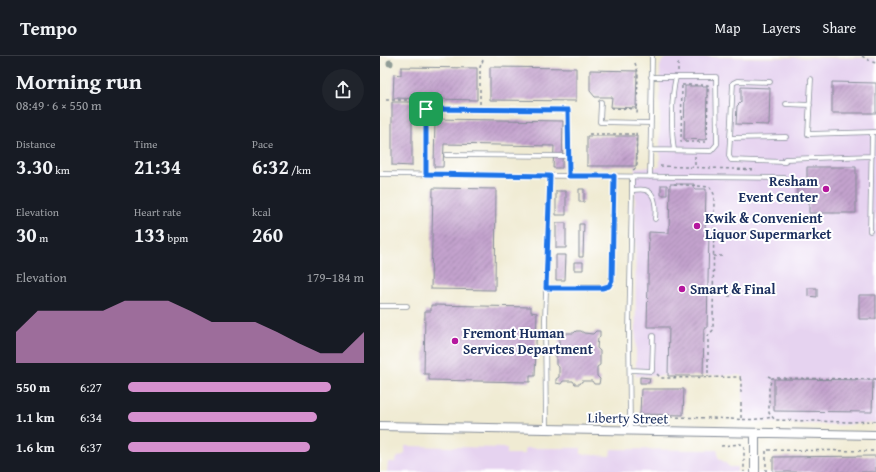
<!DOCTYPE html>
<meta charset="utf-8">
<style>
:root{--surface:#171b24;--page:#20242c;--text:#f1f3f6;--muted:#9ea1a6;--line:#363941;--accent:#d690ce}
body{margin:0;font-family:"Gentium Book Plus",serif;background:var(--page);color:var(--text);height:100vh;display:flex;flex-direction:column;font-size:15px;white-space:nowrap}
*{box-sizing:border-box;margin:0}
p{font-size:13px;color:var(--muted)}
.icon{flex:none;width:22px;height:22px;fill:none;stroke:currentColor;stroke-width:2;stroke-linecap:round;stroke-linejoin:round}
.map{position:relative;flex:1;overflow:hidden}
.drawer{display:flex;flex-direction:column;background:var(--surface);width:380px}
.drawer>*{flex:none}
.pin{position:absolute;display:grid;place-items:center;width:34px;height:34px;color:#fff;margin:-17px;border-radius:8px;box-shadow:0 2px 6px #0006}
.round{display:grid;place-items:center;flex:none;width:42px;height:42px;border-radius:21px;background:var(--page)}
.summary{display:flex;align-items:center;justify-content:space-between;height:68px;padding:0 16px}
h1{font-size:22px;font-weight:700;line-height:30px}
.figures{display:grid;grid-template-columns:repeat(3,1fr);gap:6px;height:68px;padding:4px 16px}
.figures div{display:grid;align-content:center}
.figures b{font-size:20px;font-weight:700}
.figures small{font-size:11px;font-weight:400}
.figures p{font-size:11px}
.chart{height:112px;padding:8px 16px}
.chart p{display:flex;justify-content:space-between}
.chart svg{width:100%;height:72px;margin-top:4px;fill:var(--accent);opacity:.7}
ul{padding:0 16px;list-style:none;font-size:13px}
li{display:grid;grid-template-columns:64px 48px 1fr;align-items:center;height:30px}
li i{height:10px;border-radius:5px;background:var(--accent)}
header{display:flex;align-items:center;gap:24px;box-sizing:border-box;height:56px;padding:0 20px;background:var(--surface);border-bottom:1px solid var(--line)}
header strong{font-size:19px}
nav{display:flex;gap:22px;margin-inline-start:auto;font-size:14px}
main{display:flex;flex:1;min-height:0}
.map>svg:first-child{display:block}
</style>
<header>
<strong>Tempo</strong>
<nav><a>Map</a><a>Layers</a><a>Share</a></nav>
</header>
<main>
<section class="drawer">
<div class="summary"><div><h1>Morning run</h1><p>08:49 · 6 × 550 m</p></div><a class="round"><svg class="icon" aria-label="share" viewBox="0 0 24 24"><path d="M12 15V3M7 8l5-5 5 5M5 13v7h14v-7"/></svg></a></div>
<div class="figures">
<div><p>Distance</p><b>3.30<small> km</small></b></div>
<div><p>Time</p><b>21:34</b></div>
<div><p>Pace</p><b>6:32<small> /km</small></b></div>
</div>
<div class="figures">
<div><p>Elevation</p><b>30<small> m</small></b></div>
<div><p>Heart rate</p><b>133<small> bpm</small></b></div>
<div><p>kcal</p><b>260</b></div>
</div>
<div class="chart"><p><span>Elevation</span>179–184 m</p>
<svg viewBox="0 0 160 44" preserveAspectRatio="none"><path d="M0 44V25L10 12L20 12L30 12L40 12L50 6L60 6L70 6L80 12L90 19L100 19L110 19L120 25L130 32L140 38L150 38L160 25V44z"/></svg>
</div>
<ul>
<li><b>550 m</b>6:27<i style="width:86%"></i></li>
<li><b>1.1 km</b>6:34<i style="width:80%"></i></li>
<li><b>1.6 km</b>6:37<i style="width:77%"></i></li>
</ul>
</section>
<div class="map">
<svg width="496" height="416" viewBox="0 0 496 416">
<defs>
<pattern id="building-hatch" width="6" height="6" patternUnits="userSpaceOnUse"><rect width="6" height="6" fill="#c4a3ce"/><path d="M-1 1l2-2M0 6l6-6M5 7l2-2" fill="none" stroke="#9e85aa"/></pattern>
</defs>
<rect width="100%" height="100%" fill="#fff"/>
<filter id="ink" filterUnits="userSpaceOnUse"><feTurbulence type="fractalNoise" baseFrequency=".025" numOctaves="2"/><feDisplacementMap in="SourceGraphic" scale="8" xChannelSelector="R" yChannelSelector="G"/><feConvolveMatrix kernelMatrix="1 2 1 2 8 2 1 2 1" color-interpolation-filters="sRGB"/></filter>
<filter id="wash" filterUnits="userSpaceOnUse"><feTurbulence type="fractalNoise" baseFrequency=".012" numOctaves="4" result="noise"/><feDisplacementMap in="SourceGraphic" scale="16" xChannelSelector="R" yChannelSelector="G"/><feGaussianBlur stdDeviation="0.9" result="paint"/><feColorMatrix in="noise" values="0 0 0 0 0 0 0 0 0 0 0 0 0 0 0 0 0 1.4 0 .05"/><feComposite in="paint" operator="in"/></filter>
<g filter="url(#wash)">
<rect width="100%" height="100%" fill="#f0ebd3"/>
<path fill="#e6d3f0" d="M323 1 496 2V367L458 369 363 366V323L361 319 256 320 255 111H280V11L282 5 286 2Z
M25 390 127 392V398H145V392H201V398L230 400 231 393 338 394V401L350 411H357V416H7L8 406H15L18 401 25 398Z"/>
<g id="blocks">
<path fill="url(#building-hatch)" d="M21 11 97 12V44L13 42 14 18 21 19Z
M110 11 196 12V45L110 44Z
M210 14 257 15 256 52 231 51 232 41H215L210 35Z
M452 26 496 27V57H452Z
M305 30H327L326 84 304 83Z
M361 31 390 32 389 69 356 68 357 50 361 46Z
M12 46H32V110L12 109Z
M55 63 183 65 182 112H173L174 90 64 88 63 111H54Z
M207 80H257L256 110H207Z
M427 111H476V157H429V139H417V127H427Z
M290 128H314V133H326L325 177H329L327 272H324L323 320H288L289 271H267L269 176 289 177Z
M281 129H287V139H281Z
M53 132 116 133 115 234 51 233Z
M199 133H204V146H199Z
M176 135H186V159H176Z
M176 167H186V192H176Z
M199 168H204L203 201H199Z
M176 199H186L185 224H176Z
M194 206H203V214H194Z
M428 232H437V241L428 240Z
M479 239H496V263H479Z
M51 249 151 251V256L157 257 155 320H150V326L49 324V318H44L45 255H51Z
M177 274 181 275 184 277H194L196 275H201L204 277 213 278 216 275H220V280L218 282 217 292 220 295V309L217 311V320L220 323 219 328H214L212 325H202L200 328H195L193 325H183L181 328 176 327V323L179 321V311L176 309V294L179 292V281L177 279Z
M260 321 270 322 269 327H260Z
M394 323 493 324 492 356 394 355Z
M261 333H304L303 359 260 358Z
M496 400V416H393V401Z"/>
</g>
</g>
<g filter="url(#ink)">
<use href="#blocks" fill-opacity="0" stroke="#868d98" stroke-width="1"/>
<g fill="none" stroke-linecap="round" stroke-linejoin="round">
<g stroke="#868d98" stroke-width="5.5">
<path id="lane" d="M431 23 428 78 496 76
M390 26 357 25 353 27 349 100 351 104 405 106
M221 46 220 66 271 67
M406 48 430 49
M350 82 406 81
M270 94 331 95 337 88 336 21H271
M294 94C291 74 291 41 296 21
M66 99 189 100
M405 103 492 100
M0 118 405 122
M46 118V53L188 54 189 120
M252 121V134C256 134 261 133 265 134 277 137 276 154 275 163
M270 121 272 0
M490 175 492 77
M166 232H222L229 229 232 224 234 120
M0 250H27
M250 314 272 315 273 280
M166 373 165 263 170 120
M250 374 249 275 252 134"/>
</g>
<g stroke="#868d98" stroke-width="10">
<path id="street" d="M0 370 496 379
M375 377V416"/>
</g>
<path stroke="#868d98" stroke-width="1.5" stroke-dasharray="3 3" stroke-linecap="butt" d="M482 0 492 6 496 7
M255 7 258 16 257 60
M298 7V15
M302 29H328L327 86H301Z
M6 44H34L41 49
M100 48V11L103 4
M231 52 257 53
M209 78H256
M315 100V112
M280 110 376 114
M253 114 256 112 257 109 256 74
M294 128 330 131 334 138 333 274 328 280V321
M333 200H342
M348 240H352V234
M277 318 281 322 361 321
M388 320 392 322
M360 322 361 325V338
M496 323 392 322 389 332V357L395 364 468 366 496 365
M361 347V363
M261 361C283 361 305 361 327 362 347 362 371 366 392 361
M341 390 361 388 364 391V416
M386 416V394L496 395"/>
<use href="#lane" stroke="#fff" stroke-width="4"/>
<use href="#street" stroke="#fff" stroke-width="8"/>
</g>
<circle fill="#919d97" cx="10" cy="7" r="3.5"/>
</g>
<g fill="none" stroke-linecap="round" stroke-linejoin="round" filter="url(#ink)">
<g stroke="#fff" stroke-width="8">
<path id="route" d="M46 53 188 54 189 120H234L232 224 229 230 222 232H166L170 120 46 118Z"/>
</g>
<use href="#route" stroke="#1a73e8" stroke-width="5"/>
</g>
<g fill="#b5179e" stroke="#fff" stroke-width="1.5">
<circle cx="446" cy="133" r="4"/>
<circle cx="317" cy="170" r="4"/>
<circle cx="302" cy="233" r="4"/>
<circle cx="75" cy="285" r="4"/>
</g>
<g text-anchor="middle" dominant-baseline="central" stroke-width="4" stroke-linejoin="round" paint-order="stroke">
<g font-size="14" font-weight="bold" fill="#1b2f5e" stroke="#fff" text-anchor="start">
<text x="438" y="125" text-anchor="end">Resham<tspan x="438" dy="16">Event Center</tspan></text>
<text x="325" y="162">Kwik &amp; Convenient<tspan x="325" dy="16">Liquor Supermarket</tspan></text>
<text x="310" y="233">Smart &amp; Final</text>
<text x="83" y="277">Fremont Human<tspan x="83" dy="16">Services Department</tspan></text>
</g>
<g font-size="14" fill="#1b2f5e" stroke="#fff">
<text transform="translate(248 362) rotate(1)">Liberty Street</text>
</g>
</g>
</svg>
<div class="pin" style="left:46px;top:53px;background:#1e9e55"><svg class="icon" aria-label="arrive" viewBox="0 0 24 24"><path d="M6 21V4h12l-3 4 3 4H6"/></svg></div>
</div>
</main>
